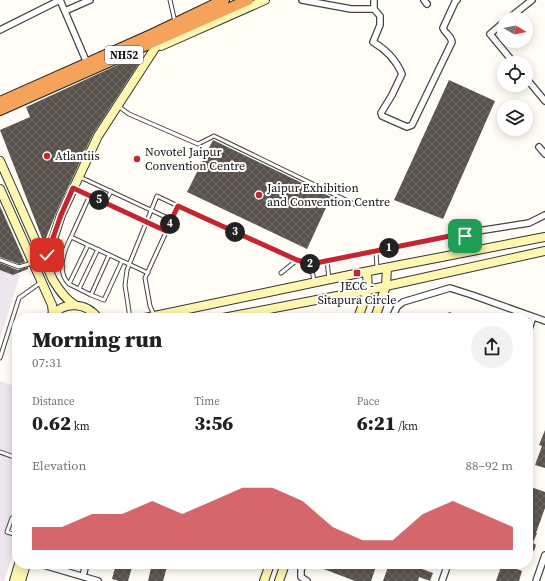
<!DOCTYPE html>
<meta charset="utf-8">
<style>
:root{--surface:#fff;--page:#f2f2f2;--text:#202124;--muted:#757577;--accent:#c4262e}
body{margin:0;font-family:"Source Serif 4",serif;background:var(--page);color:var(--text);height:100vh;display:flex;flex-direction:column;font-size:15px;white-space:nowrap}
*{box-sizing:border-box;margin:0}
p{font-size:13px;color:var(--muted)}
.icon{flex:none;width:22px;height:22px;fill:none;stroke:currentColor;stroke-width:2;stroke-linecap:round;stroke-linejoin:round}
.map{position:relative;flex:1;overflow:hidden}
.sheet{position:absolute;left:12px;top:313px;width:521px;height:256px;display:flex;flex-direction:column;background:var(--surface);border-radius:16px;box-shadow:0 2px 10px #0003}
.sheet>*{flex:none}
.needle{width:26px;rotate:100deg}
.controls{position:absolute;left:497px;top:12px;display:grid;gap:8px}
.controls a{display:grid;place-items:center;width:36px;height:36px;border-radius:50%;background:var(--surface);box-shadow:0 2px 10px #0003;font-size:20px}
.pin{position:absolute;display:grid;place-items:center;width:34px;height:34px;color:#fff;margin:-17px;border-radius:8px;box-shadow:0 2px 6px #0006}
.km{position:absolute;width:20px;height:20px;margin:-10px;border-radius:50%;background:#222;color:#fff;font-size:11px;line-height:20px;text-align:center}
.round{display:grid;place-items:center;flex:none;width:42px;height:42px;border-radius:21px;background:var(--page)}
.summary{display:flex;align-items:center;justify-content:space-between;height:68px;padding:0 20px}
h1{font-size:22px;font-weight:800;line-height:30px}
.metrics{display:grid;grid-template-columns:repeat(3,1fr);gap:6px;height:68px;padding:4px 20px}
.metrics div{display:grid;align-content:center}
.metrics b{font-size:20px;font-weight:800}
.metrics small{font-size:11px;font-weight:400}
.metrics p{font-size:11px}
.chart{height:112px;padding:8px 20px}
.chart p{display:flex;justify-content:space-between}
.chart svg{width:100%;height:72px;margin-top:4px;fill:var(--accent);opacity:.7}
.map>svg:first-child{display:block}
</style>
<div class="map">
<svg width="545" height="581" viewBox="0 0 545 581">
<defs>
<pattern id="building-cross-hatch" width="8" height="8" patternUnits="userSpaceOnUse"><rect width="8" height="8" fill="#5a524d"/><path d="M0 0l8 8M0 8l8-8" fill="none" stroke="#6d6662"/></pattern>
</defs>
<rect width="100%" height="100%" fill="#fffdf5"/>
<path fill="#eee6ef" d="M0 266 20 275 0 339Z
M0 381 17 387V542L4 581H0Z"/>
<path fill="url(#building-cross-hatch)" d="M137 56 141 60 93 134 56 213 44 243 0 130 30 117 26 107Z
M449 80 495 101 443 219 394 200Z
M213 140 331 197 307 249 187 192Z
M0 206 25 262 19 264 0 257Z
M0 263 18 270 28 267V269L13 275 0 270Z
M450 312 458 318H435V317Z
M545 430V468L535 465 542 446 539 445Z
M528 486 545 492V508L536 533H537L533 543 536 545 534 551 528 549Z
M116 564H133L128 581H119L112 579Z
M152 564 167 567 163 581H148Z
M322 564H377L371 581H355L321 568Z
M389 564H408L433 573 430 581 419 577 418 581H383Z
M502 564 522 571 519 581H496Z"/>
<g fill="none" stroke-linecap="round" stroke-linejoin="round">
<g stroke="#444" stroke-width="5">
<path id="lane" d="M170 0 175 22
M118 106 129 114 198 144 214 136 354 204
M80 177 172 220
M75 188 166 231
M90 195 71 237 148 273
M105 203 111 191
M455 235 458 253
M71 237C64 251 56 271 69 284L88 245
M0 260 19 267 32 263
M327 261 329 279
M47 264 63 267
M311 264 376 251
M377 268 376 251 465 233 467 252
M281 273 297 260 311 264 314 281
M69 284 79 289 98 249
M79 289 91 295 109 255
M91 295 104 300 122 261
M154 315 150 306 145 278 178 206 297 260
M130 318 125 285 127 270 157 196 178 206
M0 358 19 298 40 283
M0 452 17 458
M12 518 7 532 17 535"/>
</g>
<g stroke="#444" stroke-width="8">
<path id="street" d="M60 0 87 63
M302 0 351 9H374V0
M424 0 427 4
M374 9 380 16V25L373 42C387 50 396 60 402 74L392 95 381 113 382 116 407 127 412 125 452 42C451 35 445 34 443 28L455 2 457 0
M65 11 90 0
M508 19 532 0
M504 22 490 34 514 63
M0 30 60 0
M526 78 545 101
M539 147 545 154
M465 233 529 223 545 215
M392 318 397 307 403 302 450 288 472 295 545 321
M528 332 533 317
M40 564 98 581
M304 564 301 570V577L307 581
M83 576 86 564
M442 581 448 564
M536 581 545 555"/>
</g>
<g stroke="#333" stroke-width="10">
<path id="secondary" d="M161 46 265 0
M0 161 53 280C59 290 65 299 75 305
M0 189 52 305 53 314
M36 269 45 264 61 215 98 136 155 48 165 39
M51 316C65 301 86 302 98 318
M145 318 364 272 545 237
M223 318 368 290 545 251
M358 318 368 290 367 272
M375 318 386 286 387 268
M14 581 19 564
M21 581 26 564
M264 581 270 564
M279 581 285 564"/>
</g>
<g stroke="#222" stroke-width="12">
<path id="highway" d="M0 102 153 34 224 0
M0 110 248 0"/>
</g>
<use href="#lane" stroke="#fff" stroke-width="3"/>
<use href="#street" stroke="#fff" stroke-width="5.5"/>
<use href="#secondary" stroke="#fff6b0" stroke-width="8"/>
<use href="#highway" stroke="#f5a25d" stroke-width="10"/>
</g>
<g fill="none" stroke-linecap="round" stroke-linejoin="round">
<g stroke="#fff" stroke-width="8">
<path id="route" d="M47 255 61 215 73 188 166 231 178 206 297 260 311 264 465 233V236"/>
</g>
<use href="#route" stroke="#c4262e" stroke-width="5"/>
</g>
<g fill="#c4262e" stroke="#fff" stroke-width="1.5">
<circle cx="47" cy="156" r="4"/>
<circle cx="137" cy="159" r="4"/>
<circle cx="259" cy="195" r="4"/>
<rect x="353" y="269" width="8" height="8" rx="2"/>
</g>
<g text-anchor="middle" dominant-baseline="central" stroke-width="4" stroke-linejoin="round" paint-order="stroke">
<rect fill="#fff" stroke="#585858" stroke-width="1" x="105" y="46" width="38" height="18" rx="3"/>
<g font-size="11" font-weight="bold" fill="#111">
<text x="124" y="55">NH52</text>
</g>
<g font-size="12" fill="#111" stroke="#fff" text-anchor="start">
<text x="145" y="152">Novotel Jaipur<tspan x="145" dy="14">Convention Centre</tspan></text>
<text x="55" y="156">Atlantiis</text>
<text x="267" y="188">Jaipur Exhibition<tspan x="267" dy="14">and Convention Centre</tspan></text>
<text x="357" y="286" text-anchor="middle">JECC -<tspan x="357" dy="14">Sitapura Circle</tspan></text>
</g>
</g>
</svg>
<div class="controls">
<a><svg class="needle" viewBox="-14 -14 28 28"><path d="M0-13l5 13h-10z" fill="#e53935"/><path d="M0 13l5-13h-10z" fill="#757577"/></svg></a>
<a><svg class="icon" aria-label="locate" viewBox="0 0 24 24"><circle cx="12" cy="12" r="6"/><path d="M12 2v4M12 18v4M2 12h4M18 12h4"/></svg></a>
<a><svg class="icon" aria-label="layers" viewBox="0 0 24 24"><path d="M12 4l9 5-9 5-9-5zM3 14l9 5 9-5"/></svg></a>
</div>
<div class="pin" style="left:465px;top:236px;background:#1e9e55"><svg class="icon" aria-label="arrive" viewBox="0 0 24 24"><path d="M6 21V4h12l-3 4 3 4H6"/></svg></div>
<div class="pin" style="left:47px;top:255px;background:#d93025"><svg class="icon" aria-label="check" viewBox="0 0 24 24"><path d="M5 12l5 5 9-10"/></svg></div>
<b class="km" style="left:389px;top:248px">1</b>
<b class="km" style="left:310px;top:264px">2</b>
<b class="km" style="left:235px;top:232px">3</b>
<b class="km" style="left:170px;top:224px">4</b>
<b class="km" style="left:99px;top:200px">5</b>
<section class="sheet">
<div class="summary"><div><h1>Morning run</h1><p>07:31</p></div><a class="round"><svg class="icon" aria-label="share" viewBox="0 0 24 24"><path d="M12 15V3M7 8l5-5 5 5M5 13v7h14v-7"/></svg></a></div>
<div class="metrics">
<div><p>Distance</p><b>0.62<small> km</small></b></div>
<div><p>Time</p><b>3:56</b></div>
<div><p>Pace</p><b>6:21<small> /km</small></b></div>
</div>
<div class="chart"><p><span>Elevation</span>88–92 m</p>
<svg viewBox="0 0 160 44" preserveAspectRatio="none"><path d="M0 44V30L10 30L20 22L30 22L40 14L50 22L60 14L70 6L80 6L90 14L100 30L110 38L120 38L130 22L140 14L150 22L160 30V44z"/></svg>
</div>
</section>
</div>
